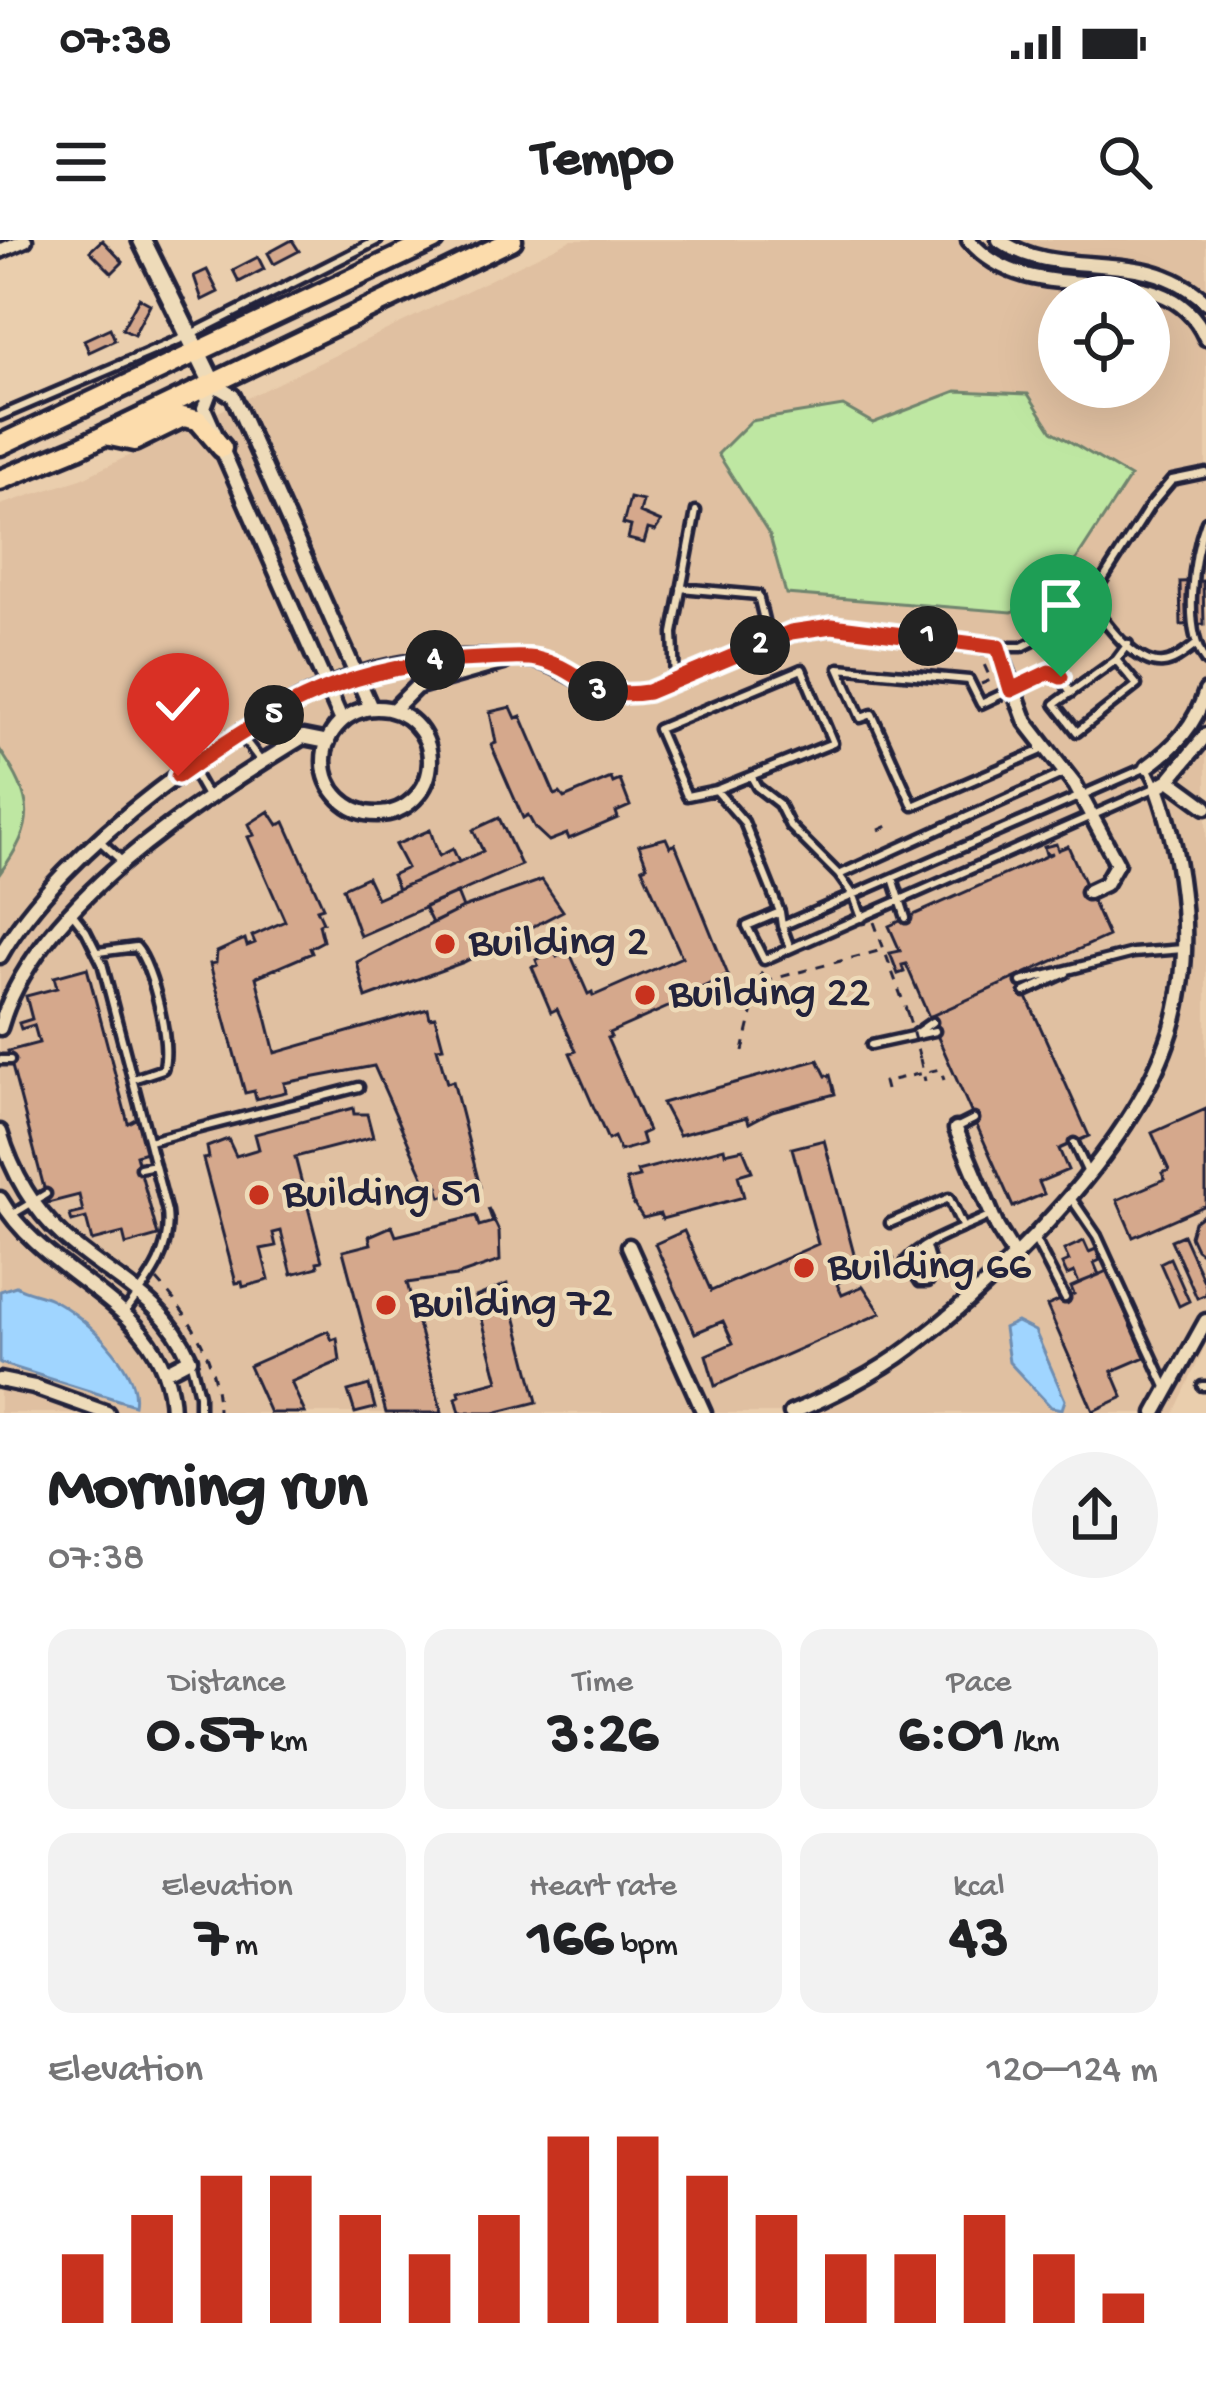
<!DOCTYPE html>
<meta charset="utf-8">
<style>
:root{--surface:#fff;--page:#f2f2f2;--text:#202124;--muted:#757577;--accent:#c8321e}
body{margin:0;font-family:"Gochi Hand",sans-serif;background:var(--page);color:var(--text);height:100vh;display:flex;flex-direction:column;font-size:45px;white-space:nowrap}
*{box-sizing:border-box;margin:0}
p{font-size:39px;color:var(--muted)}
.icon{flex:none;width:66px;height:66px;fill:none;stroke:currentColor;stroke-width:2;stroke-linecap:round;stroke-linejoin:round}
.map{position:relative;height:1173px;overflow:hidden}
.drawer{display:flex;flex-direction:column;background:var(--surface);flex:1}
.drawer>*{flex:none}
.fabs{position:absolute;left:1038px;top:36px;display:grid;gap:24px}
.fabs a{display:grid;place-items:center;width:132px;height:132px;border-radius:50%;background:var(--surface);box-shadow:0 12px 48px #0002;font-size:60px}
.pin{position:absolute;display:grid;place-items:center;width:102px;height:102px;color:#fff;margin:-123px -51px;border-radius:50% 50% 50% 0;rotate:-45deg;box-shadow:0 0 12px #0007}
.pin .icon{rotate:45deg}
.km{position:absolute;width:60px;height:60px;margin:-30px;border-radius:50%;background:#222;color:#fff;font-size:33px;line-height:60px;text-align:center}
.round{display:grid;place-items:center;flex:none;width:126px;height:126px;border-radius:63px;background:var(--page)}
.overview{display:flex;align-items:center;justify-content:space-between;height:204px;padding:0 48px}
h1{font-size:66px;font-weight:700;line-height:90px}
.metrics{display:grid;grid-template-columns:repeat(3,1fr);gap:18px;height:204px;padding:12px 48px}
.metrics div{display:grid;align-content:center;border-radius:24px;background:var(--page);text-align:center}
.metrics b{font-size:60px;font-weight:700}
.metrics small{font-size:33px;font-weight:400}
.metrics p{font-size:33px}
.chart{height:336px;padding:24px 48px}
.chart p{display:flex;justify-content:space-between}
.chart svg{width:100%;height:216px;margin-top:12px;stroke:var(--accent);stroke-width:6}
.status{display:flex;justify-content:space-between;align-items:center;height:84px;padding:0 60px;background:var(--surface);direction:ltr}
.status svg{height:33px;fill:currentColor}
header{display:flex;justify-content:space-between;align-items:center;height:156px;padding:0 48px;background:var(--surface);font-size:54px;font-weight:700}
.map>svg:first-child{display:block}
</style>
<div class="status"><b>07:38</b><svg viewBox="0 0 49 12"><path d="M0 12V9h3v3zM5 12V6h3v6zM10 12V3h3v9zM15 12V0h3v12zM26 1h20v11H26zM47 4h2v5h-2z"/></svg></div>
<header><svg class="icon" aria-label="menu" viewBox="0 0 24 24"><path d="M4 6h16M4 12h16M4 18h16"/></svg>Tempo<svg class="icon" aria-label="search" viewBox="0 0 24 24"><circle cx="10" cy="10" r="6"/><path d="M15 15l6 6"/></svg></header>
<div class="map">
<svg width="1206" height="1173" viewBox="0 0 1206 1173">
<rect width="100%" height="100%" fill="#eacead"/>
<filter id="ink" filterUnits="userSpaceOnUse"><feTurbulence type="fractalNoise" baseFrequency=".00833" numOctaves="2"/><feDisplacementMap in="SourceGraphic" scale="24" xChannelSelector="R" yChannelSelector="G"/><feConvolveMatrix kernelMatrix="1 2 1 2 8 2 1 2 1" color-interpolation-filters="sRGB"/></filter>
<g filter="url(#ink)">
<path fill="#e0c0a1" fill-rule="evenodd" d="M571 0H1206V1104L1174 1173H0V265L81 239ZM1059 57H1149V147H1059Z"/>
<path fill="#bee7a2" stroke="#70846e" stroke-width="3" d="M956 151 1028 154 1052 191 1130 237 1054 354 1012 372 786 354 770 296 718 214 751 181 843 166 873 183Z
M0 510C34 560 37 583 0 633Z"/>
<path fill="#a0d5ff" stroke="#6e8db1" stroke-width="3" d="M16 1046C27 1053 40 1053 51 1059 82 1074 141 1127 134 1165L0 1123V1051Z
M1017 1082 1035 1091 1065 1160 1062 1169 1051 1167 1009 1122 1004 1088Z"/>
<path fill="#d5a88c" stroke="#22223b" stroke-width="3" d="M102 0 123 22 112 33 90 11Z
M292 0 299 11 274 24 268 13Z
M258 17 264 29 239 42 233 30Z
M207 30 218 52 202 60 194 36Z
M139 58 150 64 134 95 122 89Z
M110 88 115 100 89 112 84 100Z
M630 258 643 261 640 273 661 282 655 291 648 289 644 303 628 299 631 286 623 284Z
M1203 341 1204 384 1181 385 1180 342Z
M511 467 516 478 521 476 555 555 560 553 564 558 611 538 613 543 620 540 630 566 616 572 618 578 569 599 567 594 549 601 535 588 528 575 523 578 491 505 496 503 490 472Z
M269 571 278 585 285 582 323 667 317 669 323 682 319 684 323 701 310 708 312 713 256 737 275 813 428 769 430 778 435 777 443 807 437 808 447 843 453 841 480 947 441 957 437 943 427 945 374 826 284 843 286 852 256 859 254 851 245 853 210 724 216 723 217 712 245 699 247 706 255 703 252 696 285 681 248 597 254 595 249 584Z
M499 578 521 625 360 696 343 648 367 637 377 658 459 622 483 611 473 590Z
M430 590 439 616 453 609 459 622 398 649 392 635 407 628 395 605Z
M666 598 670 607 675 604 728 735 701 748 702 752 609 793 611 797 607 798 648 891 641 894 644 904 620 911 614 897 608 900 570 813 576 811 557 769 551 772 532 727 538 725 536 720 555 711 557 717 569 711 588 754 592 752 593 756 682 717 642 628 647 626 639 605Z
M1056 604 1058 610 1068 606 1108 696 929 777 906 724 902 725 904 732 898 734 890 713 900 711 889 686 1053 613 1046 614 1044 607Z
M542 640 563 671 464 722 366 758 357 722 463 668Z
M457 653 463 668 432 683 424 667Z
M87 728 128 883 137 878 146 912 136 915 158 996 126 1005 123 993 92 1001 86 978 72 982 70 975 83 972 79 955 48 963 8 811 39 803 34 785 21 789 19 783 32 779 26 756 57 748 54 737Z
M1018 737 1089 896 1059 909 1068 930 1039 942 1044 954 1013 967 929 777Z
M818 820 826 836 830 835 835 854 772 871 749 883 747 877 679 895 662 863Z
M353 868 354 874H367L373 897 295 917 322 1021 317 1022 318 1027 292 1034 281 991 273 993 276 1006 261 1009 269 1040 243 1047 242 1042 236 1043 203 919 209 918 207 907 228 899 236 916 259 909 255 894Z
M1206 869V965L1133 997 1117 960 1165 939 1162 933 1169 930 1152 893Z
M824 900 856 1022 832 1033 842 1055 863 1046 881 1073 715 1146 706 1115 733 1103 723 1081 695 1093 655 1004 684 991 711 1051 818 1004 792 908Z
M724 908 725 913 743 909 752 931 738 935 744 957 662 979 660 974 643 978 632 961 626 940 639 937 637 931Z
M488 968 499 991 500 1021 456 1036 407 1043 442 1173H386L343 1011 371 1004 369 996 392 986 396 996 476 976 479 986 493 982Z
M1206 973V1016L1196 1009 1190 996 1194 982Z
M1183 995 1206 1046V1054L1197 1058 1171 1000Z
M1084 1001 1089 1012 1096 1009 1100 1020 1094 1023 1099 1035 1079 1043 1074 1032 1067 1035 1062 1024 1069 1021 1064 1010Z
M1170 1018 1189 1061 1179 1066 1160 1023Z
M1107 1031 1145 1117 1112 1131 1123 1157 1093 1171 1047 1066 1074 1054 1071 1047Z
M507 1044 537 1162 494 1173H460L456 1158 460 1156 459 1151 498 1141 476 1057Z
M328 1091 332 1100 337 1098 340 1121 291 1142 305 1173H270L249 1126Z
M369 1145 375 1168 355 1173 348 1151Z"/>
<g fill="none" stroke-linecap="round" stroke-linejoin="round">
<g stroke="#22223b" stroke-width="15">
<path id="lane" d="M0 176 188 96 378 0
M1206 281C1193 316 1182 390 1206 422
M681 348 758 355 769 401
M1090 362C1104 381 1135 426 1163 423 1175 422 1187 411 1197 404
M998 407H1022L1078 379 1150 266 1172 240 1206 233
M1116 420 1137 445 1077 492 1055 464 1116 420 1128 404
M802 429 833 503 716 550 687 556 658 489Z
M675 440 673 393 696 271
M240 494 260 520
M1040 503V511L913 566 872 474 861 478 839 428 969 440 981 464 1049 432 1061 437 1071 453
M1147 527 1157 547 764 720 747 686 780 672 782 686Z
M191 528 207 556
M751 536 757 547 779 564 790 586 839 635 1062 534
M716 550 744 582 780 672
M100 601 124 623
M839 635 854 656 862 678
M893 638 906 678
M72 673 86 691 102 723 167 972C172 1013 148 1041 125 1072
M782 686 790 708
M98 712 136 707C153 726 172 806 163 829L133 839
M1021 742 1133 713 1183 709
M1025 752 1066 733
M915 794 932 782
M871 805 935 791
M0 820H10
M956 888 974 879
M149 901 359 847
M1074 903 1088 933
M140 928 155 925
M1071 958 1097 996 1167 1149
M13 974 46 954
M890 983 949 958 963 988
M1034 998 1065 1058
M926 1007 934 1034 928 1042H920L906 1021C925 1000 963 989 989 976
M190 1119 199 1155V1173
M1202 1146H1206"/>
</g>
<g stroke="#22223b" stroke-width="21">
<path id="street" d="M969 0C1036 80 1165 4 1206 98
M999 0C1063 44 1140 2 1206 62
M0 11 25 0
M324 521a53 53 0 1 1 106 0a53 53 0 1 1-106 0Z
M393 470 416 447 504 422
M342 481 204 168 213 144 233 156 371 468
M1147 527C1176 506 1195 486 1206 451
M1169 540 1206 567
M0 716C59 610 241 475 355 436 407 418 465 416 519 418 572 420 585 463 648 452L791 392 832 386 998 407 1026 482 1075 545 1117 623 1105 644 1088 652
M0 788C35 664 199 561 303 497L328 502
M956 889 997 987 1014 1015
M0 892C12 932 32 968 63 996 111 1040 162 1055 190 1119L165 1132
M0 959C48 1042 170 1064 172 1173
M629 1006 704 1173
M0 1140 34 1147 107 1173
M791 1173C830 1157 877 1133 911 1107 1006 1034 1135 906 1171 791 1195 713 1184 622 1157 547L1169 540 1206 495
M1155 1173 1206 1081"/>
</g>
<g stroke="#22223b" stroke-width="26">
<path id="secondary" d="M142 0 213 144"/>
</g>
<g stroke="#22223b" stroke-width="27">
<path id="primary" d="M105 195 134 201 183 177 198 180 222 208
M0 205 434 0
M0 240 78 208 512 0"/>
</g>
<path stroke="#22223b" stroke-width="3" stroke-dasharray="9 9" stroke-linecap="butt" d="M981 444 991 440 982 420
M879 590 890 585
M874 682 908 775
M743 811 762 732 765 741 886 709
M920 819 925 841
M886 850 884 842 940 829 944 840
M157 1040C192 1079 218 1120 218 1173
M837 1043 895 1018"/>
<use href="#lane" stroke="#eedbb9" stroke-width="6"/>
<use href="#street" stroke="#eedbb9" stroke-width="12"/>
<use href="#secondary" stroke="#eedbb9" stroke-width="16"/>
<use href="#primary" stroke="#fcdcac" stroke-width="18"/>
<path stroke="#22223b" stroke-width="3" stroke-dasharray="9 9" stroke-linecap="butt" d="M908 775 920 819"/>
</g>
</g>
<g fill="none" stroke-linecap="round" stroke-linejoin="round" filter="url(#ink)">
<g stroke="#fff" stroke-width="24">
<path id="route" d="M178 536C280 463 354 423 481 419 500 419 519 416 537 419 584 429 587 462 648 452L791 392 832 386 998 407 1011 450 1049 432 1061 437"/>
</g>
<use href="#route" stroke="#c8321e" stroke-width="15"/>
</g>
<g fill="#c8321e" stroke="#eedbb9" stroke-width="4.5">
<circle cx="445" cy="704" r="12"/>
<circle cx="645" cy="755" r="12"/>
<circle cx="259" cy="955" r="12"/>
<circle cx="804" cy="1028" r="12"/>
<circle cx="386" cy="1065" r="12"/>
</g>
<g text-anchor="middle" dominant-baseline="central" stroke-width="9" stroke-linejoin="round" paint-order="stroke">
<g font-size="45" fill="#22223b" stroke="#eedbb9" text-anchor="start">
<text x="469" y="704">Building 2</text>
<text x="669" y="755">Building 22</text>
<text x="283" y="955">Building 51</text>
<text x="828" y="1028">Building 66</text>
<text x="410" y="1065">Building 72</text>
</g>
</g>
</svg>
<div class="fabs">
<a><svg class="icon" aria-label="locate" viewBox="0 0 24 24"><circle cx="12" cy="12" r="6"/><path d="M12 2v4M12 18v4M2 12h4M18 12h4"/></svg></a>
</div>
<div class="pin" style="left:1061px;top:437px;background:#1e9e55"><svg class="icon" aria-label="arrive" viewBox="0 0 24 24"><path d="M6 21V4h12l-3 4 3 4H6"/></svg></div>
<div class="pin" style="left:178px;top:536px;background:#d93025"><svg class="icon" aria-label="check" viewBox="0 0 24 24"><path d="M5 12l5 5 9-10"/></svg></div>
<b class="km" style="left:928px;top:396px">1</b>
<b class="km" style="left:760px;top:405px">2</b>
<b class="km" style="left:598px;top:451px">3</b>
<b class="km" style="left:435px;top:420px">4</b>
<b class="km" style="left:274px;top:475px">5</b>
</div>
<section class="drawer">
<div class="overview"><div><h1>Morning run</h1><p>07:38</p></div><a class="round"><svg class="icon" aria-label="share" viewBox="0 0 24 24"><path d="M12 15V3M7 8l5-5 5 5M5 13v7h14v-7"/></svg></a></div>
<div class="metrics">
<div><p>Distance</p><b>0.57<small> km</small></b></div>
<div><p>Time</p><b>3:26</b></div>
<div><p>Pace</p><b>6:01<small> /km</small></b></div>
</div>
<div class="metrics">
<div><p>Elevation</p><b>7<small> m</small></b></div>
<div><p>Heart rate</p><b>166<small> bpm</small></b></div>
<div><p>kcal</p><b>43</b></div>
</div>
<div class="chart"><p><span>Elevation</span>120–124 m</p>
<svg viewBox="0 0 160 44" preserveAspectRatio="none"><path d="M5 44V30M15 44V22M25 44V14M35 44V14M45 44V22M55 44V30M65 44V22M75 44V6M85 44V6M95 44V14M105 44V22M115 44V30M125 44V30M135 44V22M145 44V30M155 44V38"/></svg>
</div>
</section>
